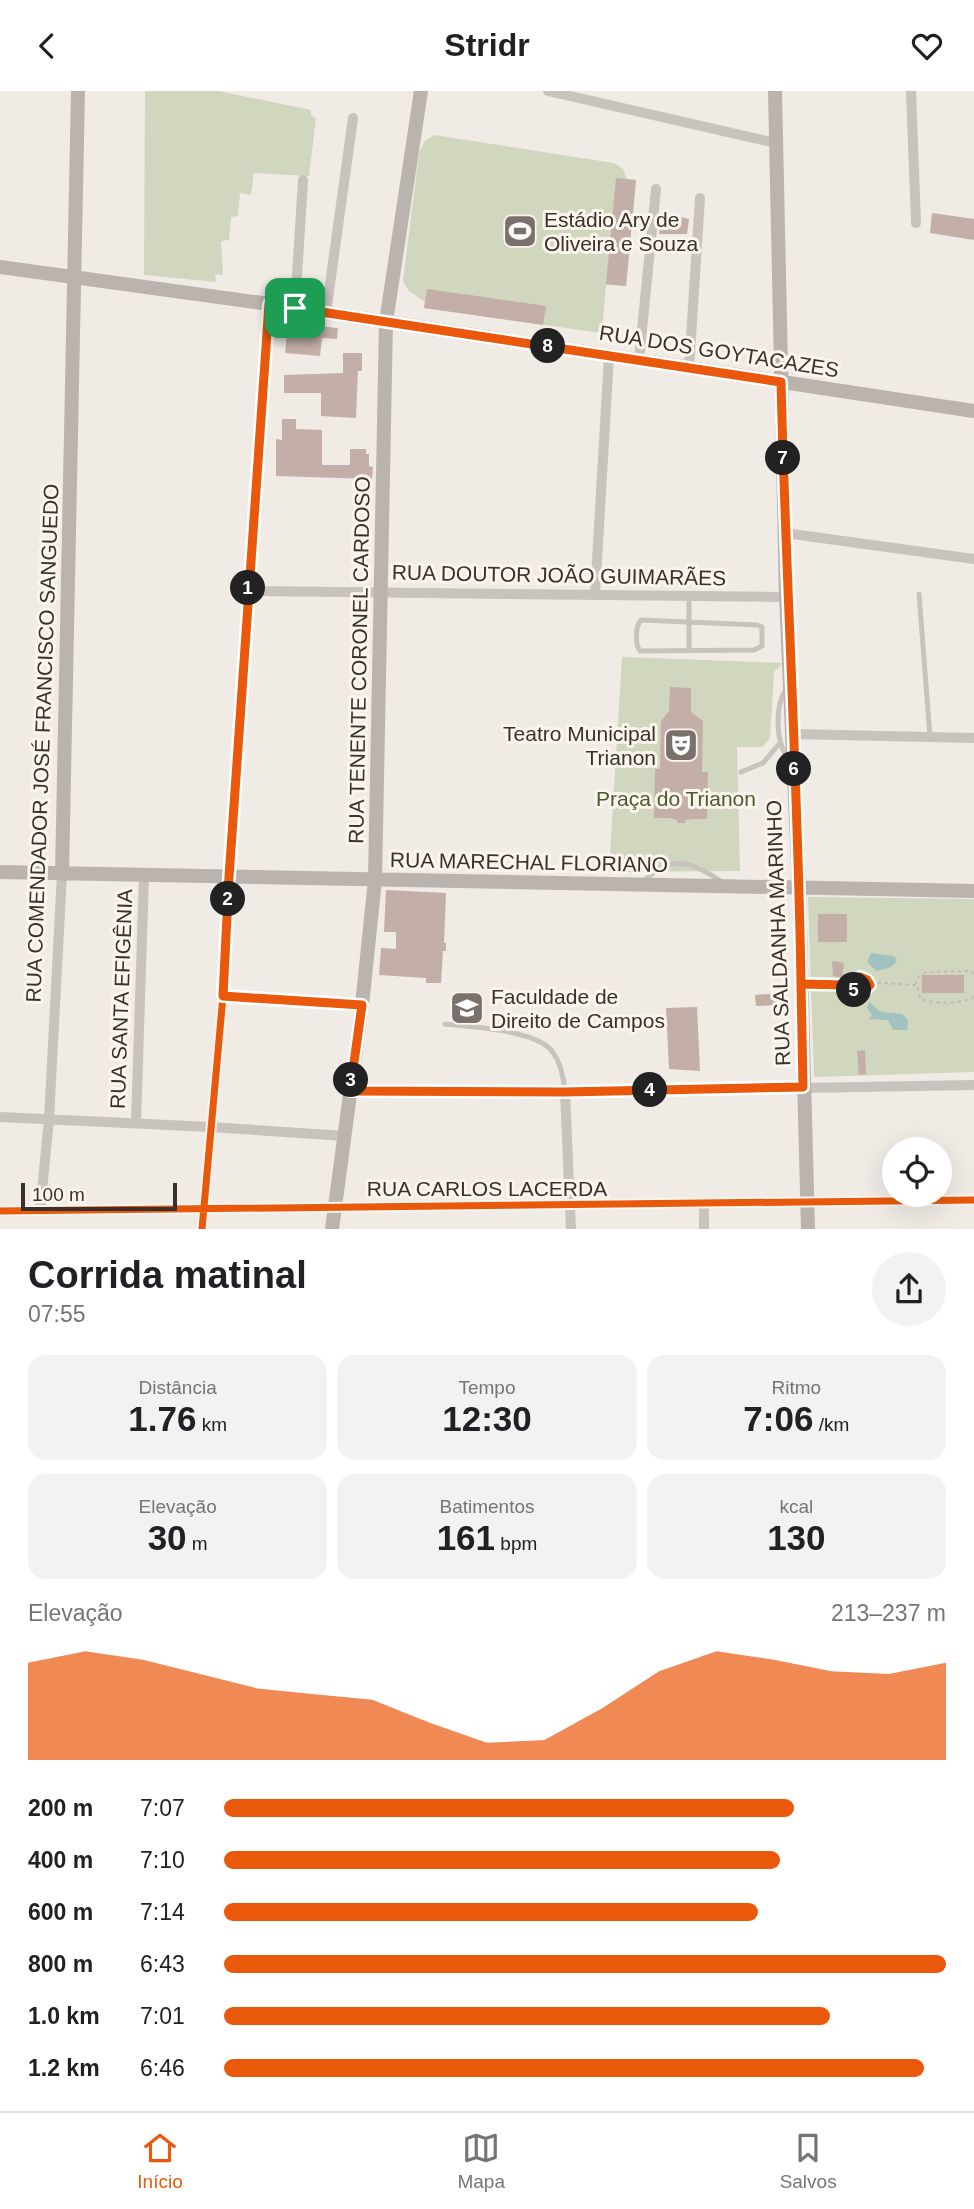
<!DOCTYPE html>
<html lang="pt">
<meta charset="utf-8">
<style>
:root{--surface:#fff;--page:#f2f2f2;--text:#202124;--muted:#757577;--line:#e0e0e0;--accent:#ea580c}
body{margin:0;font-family:Arial,sans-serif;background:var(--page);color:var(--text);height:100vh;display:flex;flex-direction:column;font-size:26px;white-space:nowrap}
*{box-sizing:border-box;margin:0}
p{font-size:23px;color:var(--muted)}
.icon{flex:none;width:38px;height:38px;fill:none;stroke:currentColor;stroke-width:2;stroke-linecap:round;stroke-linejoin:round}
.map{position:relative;height:1138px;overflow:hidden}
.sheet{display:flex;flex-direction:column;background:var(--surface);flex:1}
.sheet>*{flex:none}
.fabs{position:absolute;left:882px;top:1046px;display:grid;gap:14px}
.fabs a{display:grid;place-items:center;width:70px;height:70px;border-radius:50%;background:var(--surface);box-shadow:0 7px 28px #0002;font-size:35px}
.scale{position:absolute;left:21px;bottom:18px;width:156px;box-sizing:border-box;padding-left:7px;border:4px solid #3b302b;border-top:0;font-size:19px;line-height:24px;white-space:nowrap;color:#3b302b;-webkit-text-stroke:5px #fbf5ee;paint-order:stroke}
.pin{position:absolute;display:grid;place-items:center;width:60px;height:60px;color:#fff;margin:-30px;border-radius:14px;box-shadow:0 4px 10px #0006}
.km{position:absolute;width:35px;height:35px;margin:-18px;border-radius:50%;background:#222;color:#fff;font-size:19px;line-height:35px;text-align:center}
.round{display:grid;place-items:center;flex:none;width:74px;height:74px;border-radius:37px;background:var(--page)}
.head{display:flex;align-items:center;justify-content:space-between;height:119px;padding:0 28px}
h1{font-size:38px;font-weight:600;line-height:52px}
.figures{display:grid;grid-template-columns:repeat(3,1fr);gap:10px;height:119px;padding:7px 28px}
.figures div{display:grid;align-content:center;border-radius:18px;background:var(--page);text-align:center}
.figures b{font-size:35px;font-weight:600}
.figures small{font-size:19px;font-weight:400}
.figures p{font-size:19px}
.chart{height:196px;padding:14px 28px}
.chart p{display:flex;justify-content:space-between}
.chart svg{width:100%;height:126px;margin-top:7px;fill:var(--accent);opacity:.7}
ul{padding:0 28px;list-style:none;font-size:23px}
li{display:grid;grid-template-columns:112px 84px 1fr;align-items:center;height:52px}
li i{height:18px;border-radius:9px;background:var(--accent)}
header{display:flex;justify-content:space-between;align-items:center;height:91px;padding:0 28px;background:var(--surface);font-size:32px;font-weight:600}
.menu{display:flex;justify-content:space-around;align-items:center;height:98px;border-top:2px solid var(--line);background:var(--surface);font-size:19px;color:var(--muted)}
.menu a{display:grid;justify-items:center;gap:4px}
.menu .on{color:var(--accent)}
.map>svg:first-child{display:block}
</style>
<header><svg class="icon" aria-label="back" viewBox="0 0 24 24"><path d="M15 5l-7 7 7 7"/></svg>Stridr<svg class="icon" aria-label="heart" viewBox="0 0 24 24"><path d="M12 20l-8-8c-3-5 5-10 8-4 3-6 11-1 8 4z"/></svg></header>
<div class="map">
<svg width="974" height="1138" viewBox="0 0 974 1138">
<rect width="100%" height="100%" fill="#f0ebe5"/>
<path fill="#d1d6bf" d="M145 0H218L311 19V24L316 27 309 85 254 82 251 104 240 102 238 125 231 126 229 149 221 150 223 184 215 183 216 191 144 184Z
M434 44 614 72 623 78 627 88 636 89 626 195 606 194 602 242 424 217 425 211 408 199 403 190 419 62 424 51Z
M622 566 783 572 774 581 770 647 763 656H737L740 780 609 781Z
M808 806 974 808V981L814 986Z"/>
<path fill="#a1c2c1" d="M871 862 893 865 897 868C896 876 884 879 876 880L867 871Z
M869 911 881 921 902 923 908 929 907 939H893L888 929 869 928 872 924 867 917Z"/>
<path fill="#c3afa7" d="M616 87 636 89 626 195 606 193Z
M662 121 689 128 687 143H659Z
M932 122 974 128V149L930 142Z
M427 198 546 215 543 234 424 217Z
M288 232 338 237 337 248 322 247 320 265 285 262Z
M343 262H362V280H358L356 327 321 325V302H284V284L343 282Z
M282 328H296V338L322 339V374H350V358H366V363H369V375L373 376 372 388 276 385V348L282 349Z
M670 596 691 597V621L703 630 702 681H708L707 728H693L685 729V732H677V729L669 727H654L655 678H660L661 630 669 620Z
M386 799 446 802 444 852H446V860H443L441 892H426V887L379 884 381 857 396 858V841H384Z
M818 823H847V851H818Z
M832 870 844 872 842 887 833 885Z
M922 884H964V902H922Z
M783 902 782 914 756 915 755 904Z
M697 916 700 980 669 978 666 917Z
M865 959 866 983 859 984 857 960Z"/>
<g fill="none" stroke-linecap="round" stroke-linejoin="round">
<path stroke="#c2bbb6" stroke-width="2" stroke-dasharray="3.5 3.5" stroke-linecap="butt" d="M813 893 850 894 858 902 879 892 917 894 920 907C934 914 957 912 971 908L974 904
M916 893V888L926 881 971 880 974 885
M849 894 860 885 867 889 870 894"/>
<path stroke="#c9c3be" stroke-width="5" d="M919 503 930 646
M641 529 757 534 762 536V555L754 559 640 560C635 553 635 536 641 529Z
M689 560V505
M787 598C774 610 775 659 791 669
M741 681 763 672 780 652
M645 789C672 762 694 772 722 791
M445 933C472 936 534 939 551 959 560 969 564 988 565 1001"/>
<path stroke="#c9c3be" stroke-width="10" d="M548 0 776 52
M911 0 916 132
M295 217 303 89
M326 222 353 27
M639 269 656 98
M689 277 700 107
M785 442 974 468
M248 500 786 506
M595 504 609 265
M793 643 974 647
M223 905 362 914
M350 1000 565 1001 974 994
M565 1001 571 1138
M0 1026 210 1036 345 1045
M136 1032 144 785
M0 1120 974 1109
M40 1120 49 1028 62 783
M202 1138 223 905 229 786 269 213
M704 1138V1114"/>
<path stroke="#bab3ae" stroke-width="14" d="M775 0 786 506 799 798 808 1138
M0 176 269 213 974 320
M0 781 974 800
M62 783 78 0
M332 1138 362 914 375 789 386 231 421 0"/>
<g stroke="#fbf5ee" stroke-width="11">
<path id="cycleway" d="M0 1120 974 1109
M202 1138 223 905 229 786 269 213"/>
</g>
<use href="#cycleway" stroke="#e8590c" stroke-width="7"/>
</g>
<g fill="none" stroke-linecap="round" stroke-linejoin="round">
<g stroke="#fff" stroke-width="14">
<path id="route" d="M295 217 269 213 229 786 223 905 362 914 350 1000 565 1001 803 996 801 893 848 894H850L858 902 863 901 870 894 867 889 860 886 848 894 801 893C798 692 786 491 781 291L295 217"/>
</g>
<use href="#route" stroke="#ea580c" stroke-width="9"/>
</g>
<defs>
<g id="stadium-square" transform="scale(1.75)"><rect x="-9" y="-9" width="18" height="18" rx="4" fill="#7a716c" stroke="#fbf5ee"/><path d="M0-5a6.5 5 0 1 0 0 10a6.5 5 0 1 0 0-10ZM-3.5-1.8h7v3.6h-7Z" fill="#fff"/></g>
<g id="theatre-square" transform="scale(1.75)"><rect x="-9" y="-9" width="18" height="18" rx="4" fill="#7a716c" stroke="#fbf5ee"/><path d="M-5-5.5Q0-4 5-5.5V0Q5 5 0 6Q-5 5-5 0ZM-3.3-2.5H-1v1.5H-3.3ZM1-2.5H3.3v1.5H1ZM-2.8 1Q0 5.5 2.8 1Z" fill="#fff"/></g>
<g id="university-square" transform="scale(1.75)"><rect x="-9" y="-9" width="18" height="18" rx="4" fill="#7a716c" stroke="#fbf5ee"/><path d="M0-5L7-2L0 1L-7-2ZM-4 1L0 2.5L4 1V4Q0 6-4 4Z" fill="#fff"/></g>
</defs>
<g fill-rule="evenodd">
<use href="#stadium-square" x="520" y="140"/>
<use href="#theatre-square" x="681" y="654"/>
<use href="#university-square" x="467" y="917"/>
</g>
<g text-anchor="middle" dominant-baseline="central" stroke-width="6" stroke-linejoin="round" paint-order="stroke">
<g font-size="21" fill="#3b302b" stroke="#fbf5ee" text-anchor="start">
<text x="544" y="128">Estádio Ary de<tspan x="544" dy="24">Oliveira e Souza</tspan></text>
<text x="656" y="642" text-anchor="end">Teatro Municipal<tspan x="656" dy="24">Trianon</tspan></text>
<text x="491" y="905">Faculdade de<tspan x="491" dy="24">Direito de Campos</tspan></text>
</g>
<g font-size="21" fill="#3b302b" stroke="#fbf5ee">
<text transform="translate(719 260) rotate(9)">RUA DOS GOYTACAZES</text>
<text transform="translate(559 484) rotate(1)">RUA DOUTOR JOÃO GUIMARÃES</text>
<text transform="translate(359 569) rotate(-89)">RUA TENENTE CORONEL CARDOSO</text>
<text transform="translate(42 652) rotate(-88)">RUA COMENDADOR JOSÉ FRANCISCO SANGUEDO</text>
<text transform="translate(529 771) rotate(1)">RUA MARECHAL FLORIANO</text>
<text transform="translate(778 842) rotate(-92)">RUA SALDANHA MARINHO</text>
<text transform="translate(121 908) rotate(-88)">RUA SANTA EFIGÊNIA</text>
<text x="487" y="1097">RUA CARLOS LACERDA</text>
</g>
<g font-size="21" fill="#4a5a2e" stroke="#fbf5ee">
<text x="676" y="707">Praça do Trianon</text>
</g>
</g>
</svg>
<div class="fabs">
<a><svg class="icon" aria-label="locate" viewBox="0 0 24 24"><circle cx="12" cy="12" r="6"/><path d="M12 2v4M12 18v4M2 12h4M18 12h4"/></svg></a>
</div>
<div class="scale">100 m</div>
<div class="pin" style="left:295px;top:217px;background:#1e9e55"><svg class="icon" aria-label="arrive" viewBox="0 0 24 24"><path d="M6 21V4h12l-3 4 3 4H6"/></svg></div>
<b class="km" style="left:248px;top:497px">1</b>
<b class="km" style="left:228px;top:808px">2</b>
<b class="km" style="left:351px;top:989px">3</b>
<b class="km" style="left:650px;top:999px">4</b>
<b class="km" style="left:854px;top:899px">5</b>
<b class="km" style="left:794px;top:678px">6</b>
<b class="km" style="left:783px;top:367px">7</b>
<b class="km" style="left:548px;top:255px">8</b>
</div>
<section class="sheet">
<div class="head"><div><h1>Corrida matinal</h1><p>07:55</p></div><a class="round"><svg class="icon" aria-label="share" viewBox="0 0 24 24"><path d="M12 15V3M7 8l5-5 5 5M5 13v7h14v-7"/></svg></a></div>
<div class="figures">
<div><p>Distância</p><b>1.76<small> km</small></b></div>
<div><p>Tempo</p><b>12:30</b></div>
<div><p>Ritmo</p><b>7:06<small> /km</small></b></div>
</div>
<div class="figures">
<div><p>Elevação</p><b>30<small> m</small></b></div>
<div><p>Batimentos</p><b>161<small> bpm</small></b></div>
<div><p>kcal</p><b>130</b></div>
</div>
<div class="chart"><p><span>Elevação</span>213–237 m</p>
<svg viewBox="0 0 160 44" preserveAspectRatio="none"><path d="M0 44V10L10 6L20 9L30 14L40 19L50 21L60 23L70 31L80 38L90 37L100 26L110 13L120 6L130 9L140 13L150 14L160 10V44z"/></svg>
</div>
<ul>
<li><b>200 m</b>7:07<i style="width:79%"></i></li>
<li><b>400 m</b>7:10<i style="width:77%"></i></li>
<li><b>600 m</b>7:14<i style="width:74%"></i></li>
<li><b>800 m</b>6:43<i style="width:100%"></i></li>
<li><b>1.0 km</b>7:01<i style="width:84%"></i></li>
<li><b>1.2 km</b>6:46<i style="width:97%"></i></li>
</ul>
</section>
<nav class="menu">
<a class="on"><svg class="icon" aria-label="home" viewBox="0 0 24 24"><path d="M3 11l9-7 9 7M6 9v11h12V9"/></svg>Início</a>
<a><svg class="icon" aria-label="map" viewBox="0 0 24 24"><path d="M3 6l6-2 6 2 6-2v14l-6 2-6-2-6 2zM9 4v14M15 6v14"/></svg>Mapa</a>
<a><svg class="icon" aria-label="saved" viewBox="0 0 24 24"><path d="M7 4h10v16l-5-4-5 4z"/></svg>Salvos</a>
</nav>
